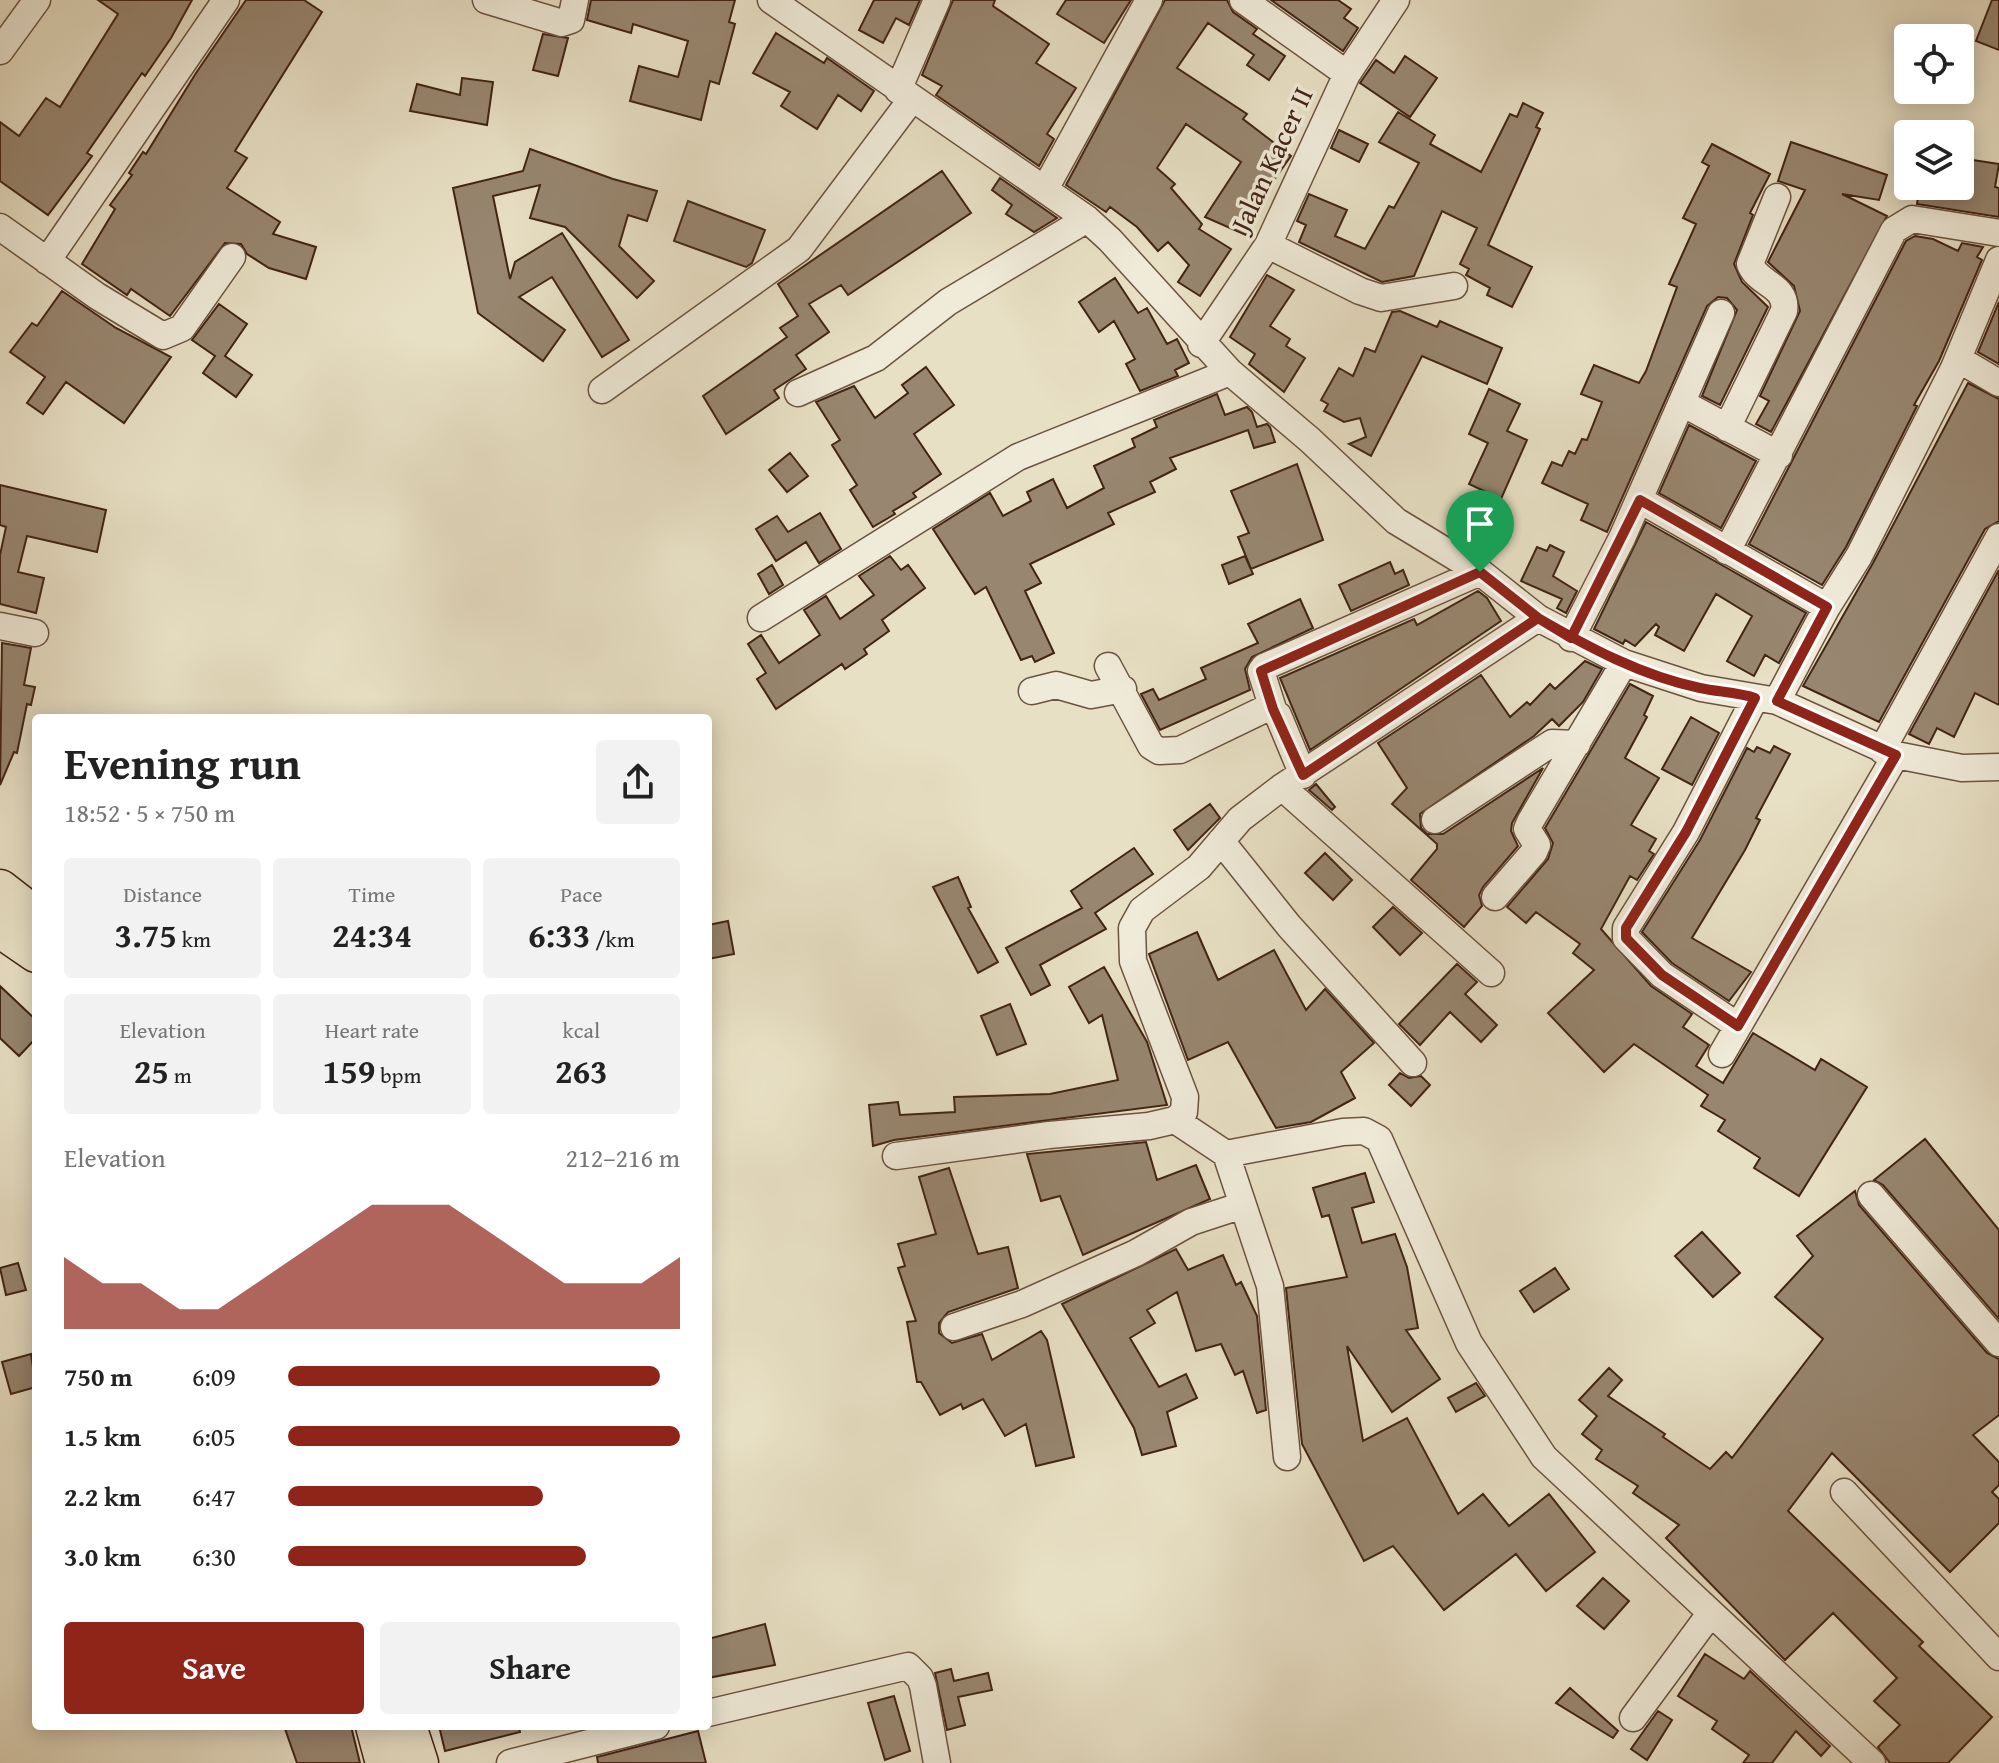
<!DOCTYPE html>
<meta charset="utf-8">
<style>
:root{--surface:#fff;--page:#f2f2f2;--text:#222;--muted:#767676;--accent:#8f2418}
body{margin:0;font-family:"Gentium Book Plus",serif;background:var(--page);color:var(--text);height:100vh;display:flex;flex-direction:column;font-size:30px;white-space:nowrap}
*{box-sizing:border-box;margin:0}
p{font-size:26px;color:var(--muted)}
.icon{flex:none;width:44px;height:44px;fill:none;stroke:currentColor;stroke-width:2;stroke-linecap:round;stroke-linejoin:round}
.map{position:relative;flex:1;overflow:hidden}
.sheet{position:absolute;left:32px;top:714px;width:680px;height:1016px;display:flex;flex-direction:column;background:var(--surface);border-radius:8px;box-shadow:0 4px 20px #0003}
.sheet>*{flex:none}
.buttons{position:absolute;left:1894px;top:24px;display:grid;gap:16px}
.buttons a{display:grid;place-items:center;width:80px;height:80px;border-radius:8px;background:var(--surface);box-shadow:0 4px 20px #0003;font-size:40px}
.pin{position:absolute;display:grid;place-items:center;width:68px;height:68px;color:#fff;margin:-82px -34px;border-radius:50% 50% 50% 0;rotate:-45deg;box-shadow:0 0 8px #0007}
.pin .icon{rotate:45deg}
.round{display:grid;place-items:center;flex:none;width:84px;height:84px;border-radius:8px;background:var(--page)}
.overview{display:flex;align-items:center;justify-content:space-between;height:136px;padding:0 32px}
h1{font-size:44px;font-weight:600;line-height:60px}
.figures{display:grid;grid-template-columns:repeat(3,1fr);gap:12px;height:136px;padding:8px 32px}
.figures div{display:grid;align-content:center;border-radius:8px;background:var(--page);text-align:center}
.figures b{font-size:34px;font-weight:600}
.figures small{font-size:22px;font-weight:400}
.figures p{font-size:22px}
.chart{height:224px;padding:16px 32px}
.chart p{display:flex;justify-content:space-between}
.chart svg{width:100%;height:144px;margin-top:8px;fill:var(--accent);opacity:.7}
.cta{display:flex;gap:16px;margin-top:auto;padding:16px 32px}
.cta a{flex:1;height:92px;border-radius:8px;background:var(--accent);color:#fff;font-size:32px;font-weight:600;line-height:92px;text-align:center}
.cta a+a{background:var(--page);color:var(--text)}
ul{padding:0 32px;list-style:none;font-size:26px}
li{display:grid;grid-template-columns:128px 96px 1fr;align-items:center;height:60px}
li i{height:20px;border-radius:10px;background:var(--accent)}
.map>svg:first-child{display:block}
</style>
<div class="map">
<svg width="1999" height="1763" viewBox="0 0 1999 1763">
<rect width="100%" height="100%" fill="#e8e0c5"/>
<filter id="stains"><feTurbulence type="fractalNoise" baseFrequency=".0025" numOctaves="4"/><feColorMatrix values="0 0 0 0 .2 0 0 0 0 .09 0 0 0 0 .02 0 0 0 .5 -.17"/></filter>
<radialGradient id="worn" r=".72"><stop offset=".6" stop-color="#630" stop-opacity="0"/><stop offset="1" stop-color="#630" stop-opacity=".3"/></radialGradient>
<path fill="#988670" stroke="#422414" stroke-width="2" d="M98 0H192L171 38 145 76 142 73 87 153 92 156 48 215 0 181V122L19 136 46 98 60 107 118 14Z
M246 0H304L322 12 235 151 247 158 227 188 280 222 273 234 316 247 306 279 269 268 247 254 241 244 225 243 170 316 131 289 127 295 82 264 115 209 110 205 132 175 129 173 143 152 146 154 196 73Z
M591 0H735L729 22 735 24 719 84 710 81 701 120 630 101 639 66 678 77 688 41 633 24 631 33 587 20Z
M874 0H920L909 25 896 18 883 43 859 30Z
M953 0H995L993 6 1049 44 1036 63 1076 88 1047 134 1054 139 1039 166 936 95 942 86 922 75Z
M1066 0H1131L1104 43 1057 14Z
M1165 0H1227L1233 12 1257 29 1253 34 1285 56 1269 80 1247 65 1254 55 1208 23 1177 68 1247 114 1243 119 1291 156 1271 184 1266 180 1249 210 1257 214 1246 235 1205 217 1241 162 1186 124 1157 168 1175 184 1171 188 1202 224 1199 229 1231 249 1200 296 1178 282 1189 265 1168 242 1158 251 1137 227 1110 207 1106 212 1066 185Z
M1271 0H1338L1351 9 1344 18 1358 28 1343 51Z
M1992 0H1999V50L1976 41Z
M776 33 824 63 827 58 874 91 861 111 838 95 817 129 781 106 790 92 753 73Z
M543 34 568 38 558 76 533 70Z
M1405 56 1437 78 1410 117 1360 83 1376 60 1394 73Z
M462 78 493 82 487 125 410 111 417 84 460 95Z
M1523 103 1543 113 1536 127 1540 129 1488 245 1532 267 1512 307 1487 295 1490 288 1466 275 1469 269 1460 264 1477 228 1442 211 1414 276 1382 282 1299 242 1306 225 1297 221 1309 194 1347 210 1335 236 1365 249 1389 206 1394 208 1419 163 1379 142 1398 112 1435 135 1430 144 1481 172 1510 114 1517 117Z
M1339 130 1368 144 1359 162 1331 148Z
M1791 142 1887 175 1879 200 1842 194 1887 216 1771 432 1756 424 1769 401 1760 396 1800 311 1794 286 1768 262 1805 190 1778 181Z
M1712 144 1770 174 1750 213 1753 215 1734 264 1742 282 1768 307 1720 405 1702 396 1737 310 1727 298 1718 297 1707 306 1607 532 1581 520 1588 504 1542 483 1552 462 1562 466 1569 451 1575 454 1582 439 1587 440 1602 402 1581 394 1594 365 1639 383 1646 371 1677 287 1669 284 1696 224 1683 218 1709 166 1702 162Z
M530 149 613 179 657 191 647 221 628 215 619 246 654 281 637 298 565 227 530 218 540 185 493 196 510 279 515 262 562 233 629 340 602 357 552 277 519 297 565 330 543 361 478 313 453 188 523 171Z
M1960 158 1999 164 1995 187 1999 188V217L1917 204 1920 186H1960Z
M942 171 971 213 848 295 841 285 809 304 829 332 796 355 806 369 774 390 779 398 726 434 703 396 787 337 780 328 798 316 778 284Z
M1000 178 1057 218 1034 232 1006 214 1012 205 992 190Z
M688 201 765 230 752 263 746 267 674 241Z
M1915 236 1933 239 1958 251 1962 243 1983 247 1977 257 1982 260 1939 361 1914 405 1917 406 1846 547 1822 585 1749 544 1906 241Z
M1267 275 1294 290 1270 326 1290 339 1286 346 1305 358 1284 392 1249 364 1255 354 1230 337Z
M1115 278 1138 313 1147 308 1167 344 1177 339 1189 363 1175 370 1178 376 1140 391 1126 364 1135 359 1114 321 1099 332 1079 302Z
M62 291 116 328 171 357 124 423 66 382 43 414 27 403 45 377 10 352 32 323 37 326Z
M1999 302V364L1978 352Z
M219 304 247 324 225 356 252 375 236 397 203 373 215 356 192 340Z
M1400 311 1437 327 1440 321 1502 348 1487 384 1422 356 1371 456 1349 444 1366 437 1360 418 1344 422 1324 411 1328 404 1321 400 1339 368 1353 376 1365 348 1375 352 1392 312Z
M926 367 954 405 914 434 941 474 913 493 916 497 893 511 895 514 873 527 850 490 857 485 832 445 840 440 816 402 854 386 875 418 908 393 902 385Z
M1968 383 1999 399V521L1985 529 1879 722 1803 686 1873 563Z
M1489 389 1520 404 1507 431 1527 440 1501 499 1469 484 1488 443 1469 434Z
M1217 394 1225 415 1247 407 1252 412 1257 427 1267 424 1270 427 1275 442 1254 448 1248 430 1170 458 1176 469 1150 482 1155 492 1108 513 1114 524 1030 564 1041 583 1025 591 1054 653 1035 662 1032 656 1021 660 986 587 975 594 933 529 990 493 1003 516 1031 501 1027 492 1053 479 1067 508 1104 488 1094 466 1135 447 1132 439 1157 427 1154 420Z
M1689 425 1756 461 1721 528 1659 493Z
M790 453 808 476 787 492 769 470Z
M1297 464 1323 540 1251 569 1238 537 1249 533 1231 491Z
M0 485 106 510 97 552 27 536 18 572 44 578 36 613 0 604V555L6 527 0 525Z
M820 513 841 549 819 563 806 542 776 561 756 529 777 516 788 532Z
M1646 522 1806 613 1779 663 1765 655 1754 676 1727 661 1752 616 1716 594 1684 651 1655 635 1659 627 1656 624 1635 646 1625 640 1623 644 1594 629Z
M1550 545 1564 552 1553 576 1577 591 1566 613 1557 608 1562 599 1521 581 1537 547 1547 551Z
M890 556 901 570 908 565 925 588 882 620 889 631 864 649 867 654 845 669 842 664 776 709 757 679 766 673 748 644 761 635 779 663 820 635 804 610 826 596 840 619 874 595 859 576Z
M1245 556 1253 574 1229 584 1222 565Z
M1390 562 1395 574 1403 570 1409 585 1351 611 1339 585Z
M772 565 783 585 769 594 758 574Z
M1999 570V705L1975 693 1954 737 1937 728 1929 744 1909 734Z
M1478 591 1487 598 1501 621 1310 750 1280 678 1414 619 1417 625Z
M1300 599 1313 628 1252 657 1245 669 1250 690 1160 730 1141 694 1153 689 1159 700 1206 679 1201 668 1258 643 1248 624Z
M2 643 31 648 24 685 35 687 31 705 27 704 17 753 14 752 0 785Z
M1585 661 1602 669 1583 702 1559 726 1552 719 1534 736 1420 814 1421 828 1427 834H1443L1543 768 1512 823 1511 831 1518 846 1483 887 1479 895 1482 906 1464 927 1411 880 1437 849V844L1392 804 1407 788 1378 743 1481 675 1510 717 1527 702 1530 705 1550 684 1555 689Z
M1630 684 1653 696 1644 715 1647 717 1625 758 1659 778 1631 825 1656 839 1649 851 1654 854 1637 880 1630 876 1601 929 1651 986 1692 1014 1683 1027 1709 1045 1696 1066 1723 1083 1753 1033 1815 1070 1821 1059 1867 1087 1799 1196 1754 1168 1760 1158 1718 1131 1725 1120 1701 1106 1708 1095 1634 1044 1604 1072 1548 1013 1594 970 1573 953 1580 944 1536 912 1526 923 1507 907 1548 859 1553 843 1545 828Z
M1691 717 1719 733 1692 785 1662 769Z
M1774 746 1790 754 1756 818 1760 820 1745 850 1692 938 1751 972 1729 1001 1672 963 1642 932 1700 840 1747 748 1754 752 1757 747 1770 753Z
M1316 784 1335 807 1332 810 1309 790Z
M1210 804 1220 818 1188 850 1174 830Z
M1134 848 1153 874 1095 913 1106 929 1040 965 1050 985 1031 995 1006 948 1082 908 1071 891Z
M1325 853 1352 880 1333 900 1305 873Z
M958 877 971 907 968 908 998 962 978 973 933 887Z
M1393 907 1422 933 1400 955 1373 927Z
M728 921 734 954 708 959V925Z
M1197 932 1218 980 1274 950 1306 1010 1325 989 1374 1043 1341 1072 1355 1098 1311 1122 1276 1128 1228 1042 1188 1060 1149 954Z
M1457 964 1477 982 1465 994 1497 1025 1481 1042 1450 1012 1420 1045 1399 1024Z
M1104 967 1147 1042 1167 1105 894 1140 873 1146 869 1105 898 1102 900 1115 955 1112 954 1097 1050 1094 1118 1080 1102 1015 1089 1023 1069 987Z
M0 986 36 1020V1038L19 1056 0 1038Z
M1010 1004 1026 1044 997 1055 981 1016Z
M1400 1073 1409 1078 1421 1076 1430 1085 1411 1106 1389 1085Z
M1925 1139 1999 1230V1319L1883 1185 1874 1180Z
M1146 1142 1157 1180 1196 1165 1210 1199 1083 1255 1060 1196 1041 1201 1027 1154Z
M949 1168 978 1254 1008 1247 1018 1288 948 1312 939 1323V1333L952 1343 982 1334 992 1360 1041 1331 1047 1340 1074 1457 1036 1466 1026 1424 1005 1436 983 1399 963 1409 961 1404 940 1415 921 1382H917L907 1322 916 1321 898 1268 905 1266 898 1244 936 1234 919 1177Z
M1365 1173 1374 1202 1352 1208 1362 1243 1395 1234 1407 1267 1418 1328 1406 1330 1440 1379 1392 1412 1347 1346 1363 1441 1407 1418 1458 1514 1483 1494 1509 1526 1549 1494 1595 1552 1546 1591 1516 1554 1444 1610 1393 1546 1364 1561 1302 1444 1286 1288 1347 1277 1329 1215 1322 1217 1313 1188Z
M1855 1191 1859 1205 1987 1353 1999 1359V1415L1973 1435 1999 1462V1485L1992 1492 1999 1499V1523L1950 1572 1832 1453 1788 1511 1923 1642 1919 1646 1992 1717 1948 1763H1890L1878 1747 1900 1725 1874 1701 1897 1678 1833 1613 1785 1660 1666 1538 1679 1525 1633 1493 1638 1486 1596 1459 1602 1450 1582 1434 1597 1416 1579 1400 1609 1368 1622 1380 1608 1396 1665 1434 1663 1437 1710 1469 1726 1452 1732 1458 1823 1339 1775 1297 1813 1256 1797 1236Z
M1702 1232 1740 1273 1713 1297 1675 1256Z
M1176 1249 1188 1270 1223 1255 1236 1285 1241 1282 1257 1316 1266 1410 1257 1413 1243 1371 1235 1375 1221 1344 1196 1351 1177 1292 1147 1310 1155 1323 1130 1338 1159 1387 1186 1374 1197 1398 1167 1412 1176 1446 1142 1455 1134 1428 1062 1304Z
M18 1263 26 1290 6 1295 0 1268Z
M1555 1268 1569 1289 1534 1312 1520 1291Z
M31 1354 36 1387 11 1394 2 1362Z
M1476 1383 1485 1396 1456 1412 1448 1398Z
M1603 1578 1629 1601 1604 1629 1577 1606Z
M765 1624 775 1665 708 1678V1639Z
M1705 1654 1744 1679 1750 1671 1830 1746 1821 1756 1796 1731 1772 1763H1743L1749 1755 1712 1729 1717 1721 1678 1696Z
M951 1669 954 1681 988 1673 992 1690 958 1697 965 1725 947 1730 935 1673Z
M1570 1688 1618 1731 1613 1738 1556 1703Z
M894 1696 910 1751 885 1760 868 1703Z
M1658 1711 1672 1720 1647 1760 1631 1749Z
M284 1726H351L360 1763H297Z
M439 1726H519L520 1732 445 1751Z
M698 1731 706 1763H598L597 1757Z"/>
<g fill="none" stroke-linecap="round" stroke-linejoin="round">
<g stroke="#6c5340" stroke-width="29">
<path id="minor" d="M486 0 562 23 571 20 575 0
M771 0 1087 219 1110 240 1230 372 1310 440 1396 521 1480 572 1538 618 1624 663 1701 688 1777 701 1896 755 1962 768 1999 767
M1243 0 1347 74
M0 51 37 0
M898 90 937 0
M1045 189 1149 0
M0 227 97 296 163 336 182 328 232 257
M1268 245 1360 291 1381 298 1454 286
M47 261 226 0
M1201 344 1268 245 1347 74 1396 0
M1958 359 1999 383
M602 390 799 249 911 100
M798 393 876 358 948 302 1087 219
M1682 403 1779 455
M1727 428 1784 311C1788 285 1758 285 1750 264L1777 197
M1640 500 1827 607
M1727 551 1894 230 1912 219 1999 233
M761 618 1018 457 1230 372
M0 626 35 633
M1571 638 1622 538 1721 313
M1108 666 1151 746 1159 751 1180 750 1267 708 1278 715 1303 775
M1032 691 1056 685 1091 695 1123 689
M1777 701 1827 607 1859 556 1954 368 1999 260
M1273 709 1261 671 1264 667 1480 572
M1882 750 1999 537
M1282 787 1491 973
M1435 820 1552 743 1577 744
M1221 841 1289 926 1413 1063
M1495 897 1534 852 1537 845 1527 829 1530 822 1624 663
M1738 1026 1662 975 1626 938V928L1686 832 1755 698
M1722 1054 1896 755
M1175 1120 1226 1154 1343 1132 1364 1131 1379 1139 1469 1343 1544 1457 1872 1763
M1226 1154 1270 1286 1287 1457
M896 1156 1049 1135 1149 1126 1175 1120 1184 1112 1185 1097 1133 961 1132 928 1142 910 1199 867 1240 819 1282 787 1538 618
M1871 1195 1999 1343
M954 1327 1022 1304 1136 1253 1191 1222 1243 1205
M1844 1492 1999 1657
M708 1713 908 1666 920 1678 923 1686 937 1763
M1633 1718 1710 1614
M510 1763 656 1726"/>
</g>
<g stroke="#422414" stroke-width="41">
<path id="highway" d="M0 889 36 917
M0 928 36 953
M375 1726 385 1763
M407 1726 419 1763"/>
</g>
<use href="#minor" stroke="#f0ebd9" stroke-width="26"/>
<use href="#highway" stroke="#e8e0c5" stroke-width="38"/>
</g>
<g fill="none" stroke-linecap="round" stroke-linejoin="round">
<g stroke="#fff" stroke-width="16">
<path id="route" d="M1480 572 1261 671 1273 709 1303 775 1538 618C1588 647 1642 676 1700 688 1718 692 1737 692 1755 698L1686 832 1626 928V938L1662 975 1738 1026 1896 755 1777 701 1827 607 1640 500 1571 638 1538 618 1480 572"/>
</g>
<use href="#route" stroke="#8f2418" stroke-width="10"/>
</g>
<g text-anchor="middle" dominant-baseline="central" stroke-width="7" stroke-linejoin="round" paint-order="stroke">
<g font-size="28" fill="#422414" stroke="#f0ebd9">
<text transform="translate(1271 159) rotate(-65)">Jalan Kacer II</text>
</g>
</g>
<rect width="100%" height="100%" filter="url(#stains)"/>
<rect width="100%" height="100%" fill="url(#worn)"/>
</svg>
<div class="buttons">
<a><svg class="icon" aria-label="locate" viewBox="0 0 24 24"><circle cx="12" cy="12" r="6"/><path d="M12 2v4M12 18v4M2 12h4M18 12h4"/></svg></a>
<a><svg class="icon" aria-label="layers" viewBox="0 0 24 24"><path d="M12 4l9 5-9 5-9-5zM3 14l9 5 9-5"/></svg></a>
</div>
<div class="pin" style="left:1480px;top:572px;background:#1e9e55"><svg class="icon" aria-label="arrive" viewBox="0 0 24 24"><path d="M6 21V4h12l-3 4 3 4H6"/></svg></div>
<section class="sheet">
<div class="overview"><div><h1>Evening run</h1><p>18:52 · 5 × 750 m</p></div><a class="round"><svg class="icon" aria-label="share" viewBox="0 0 24 24"><path d="M12 15V3M7 8l5-5 5 5M5 13v7h14v-7"/></svg></a></div>
<div class="figures">
<div><p>Distance</p><b>3.75<small> km</small></b></div>
<div><p>Time</p><b>24:34</b></div>
<div><p>Pace</p><b>6:33<small> /km</small></b></div>
</div>
<div class="figures">
<div><p>Elevation</p><b>25<small> m</small></b></div>
<div><p>Heart rate</p><b>159<small> bpm</small></b></div>
<div><p>kcal</p><b>263</b></div>
</div>
<div class="chart"><p><span>Elevation</span>212–216 m</p>
<svg viewBox="0 0 160 44" preserveAspectRatio="none"><path d="M0 44V22L10 30L20 30L30 38L40 38L50 30L60 22L70 14L80 6L90 6L100 6L110 14L120 22L130 30L140 30L150 30L160 22V44z"/></svg>
</div>
<ul>
<li><b>750 m</b>6:09<i style="width:95%"></i></li>
<li><b>1.5 km</b>6:05<i style="width:100%"></i></li>
<li><b>2.2 km</b>6:47<i style="width:65%"></i></li>
<li><b>3.0 km</b>6:30<i style="width:76%"></i></li>
</ul>
<div class="cta"><a>Save</a><a>Share</a></div>
</section>
</div>
